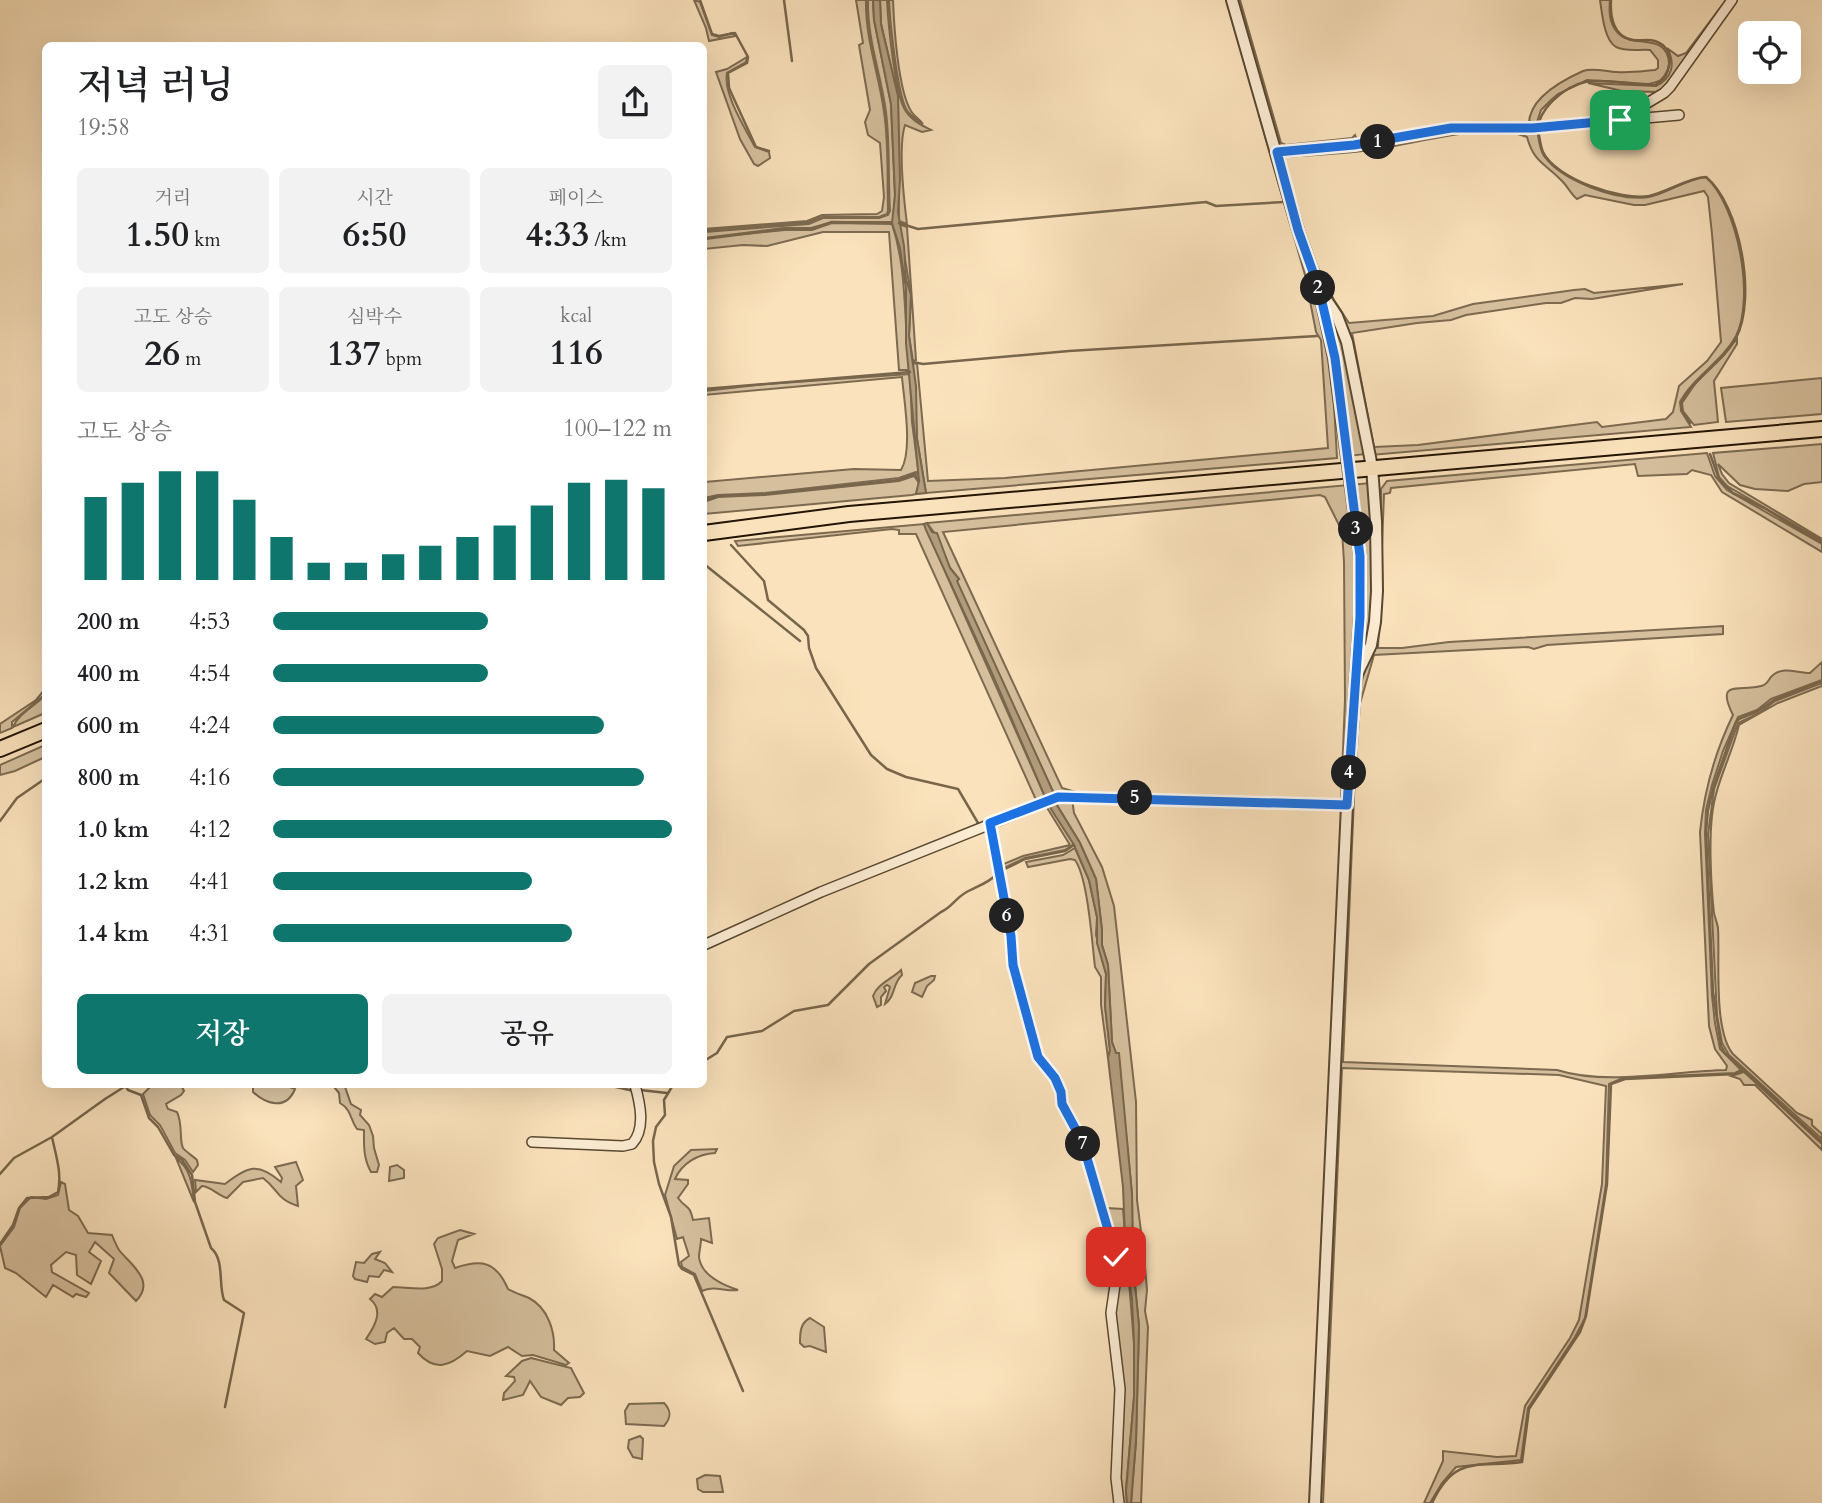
<!DOCTYPE html>
<html lang="ko">
<meta charset="utf-8">
<style>
:root{--surface:#fff;--page:#f2f2f2;--text:#202124;--muted:#757577;--accent:#0f766e}
body{margin:0;font-family:Cardo,"Noto Serif KR",serif;background:var(--page);color:var(--text);height:100vh;display:flex;flex-direction:column;font-size:26px;white-space:nowrap}
*{box-sizing:border-box;margin:0}
p{font-size:23px;color:var(--muted)}
.icon{flex:none;width:38px;height:38px;fill:none;stroke:currentColor;stroke-width:2;stroke-linecap:round;stroke-linejoin:round}
.map{position:relative;flex:1;overflow:hidden}
.drawer{position:absolute;left:42px;top:42px;width:665px;height:1046px;display:flex;flex-direction:column;background:var(--surface);border-radius:10px;box-shadow:0 7px 28px #0002}
.drawer>*{flex:none}
.controls{position:absolute;left:1738px;top:21px;display:grid;gap:14px}
.controls a{display:grid;place-items:center;width:63px;height:63px;border-radius:10px;background:var(--surface);box-shadow:0 7px 28px #0002;font-size:35px}
.pin{position:absolute;display:grid;place-items:center;width:60px;height:60px;color:#fff;margin:-30px;border-radius:14px;box-shadow:0 4px 10px #0006}
.km{position:absolute;width:35px;height:35px;margin:-18px;border-radius:50%;background:#222;color:#fff;font-size:19px;line-height:35px;text-align:center}
.round{display:grid;place-items:center;flex:none;width:74px;height:74px;border-radius:10px;background:var(--page)}
.overview{display:flex;align-items:center;justify-content:space-between;height:119px;padding:0 35px}
h1{font-size:38px;font-weight:600;line-height:52px}
.stats{display:grid;grid-template-columns:repeat(3,1fr);gap:10px;height:119px;padding:7px 35px}
.stats div{display:grid;align-content:center;border-radius:10px;background:var(--page);text-align:center}
.stats b{font-size:35px;font-weight:600}
.stats small{font-size:19px;font-weight:400}
.stats p{font-size:19px}
.chart{height:196px;padding:14px 35px}
.chart p{display:flex;justify-content:space-between}
.chart svg{width:100%;height:126px;margin-top:7px;stroke:var(--accent);stroke-width:6}
.button{display:flex;gap:14px;margin-top:auto;padding:14px 35px}
.button a{flex:1;height:80px;border-radius:10px;background:var(--accent);color:#fff;font-size:28px;font-weight:600;line-height:80px;text-align:center}
.button a+a{background:var(--page);color:var(--text)}
ul{padding:0 35px;list-style:none;font-size:23px}
li{display:grid;grid-template-columns:112px 84px 1fr;align-items:center;height:52px}
li i{height:18px;border-radius:9px;background:var(--accent)}
.map>svg:first-child{display:block}
</style>
<div class="map">
<svg width="1822" height="1503" viewBox="0 0 1822 1503">
<rect width="100%" height="100%" fill="#fae2bc"/>
<filter id="stains"><feTurbulence type="fractalNoise" baseFrequency=".00286" numOctaves="4"/><feColorMatrix values="0 0 0 0 .2 0 0 0 0 .09 0 0 0 0 .02 0 0 0 .5 -.17"/></filter>
<radialGradient id="worn" r=".72"><stop offset=".6" stop-color="#630" stop-opacity="0"/><stop offset="1" stop-color="#630" stop-opacity=".3"/></radialGradient>
<path fill="#d5bf9d" stroke="#7c6a50" stroke-width="2" d="M694 0 700 2 712 35 719 37 732 33 735 36 709 41 706 28Z
M856 0H866C865 39 879 74 884 112 889 144 887 178 888 210L887 214 879 217H823L809 222 704 231V229L807 221 822 215 877 214 882 211 884 197 880 143 868 135 865 122 870 110 859 45 863 43Z
M868 0H873L874 20 891 104 895 195 893 222H832L811 228H784L704 238V232L809 224 823 218H879L888 215 890 211C888 178 890 144 886 112 881 74 867 39 868 0Z
M880 0H887C888 22 895 94 905 110 911 120 921 125 931 130L922 132 905 125C898 146 904 200 907 224L899 221 898 96 881 24Z
M889 0H893C894 26 898 90 911 111 914 116 919 119 923 124 916 119 910 116 906 109 897 91 890 22 889 0Z
M1234 0H1240L1281 143 1286 145 1352 138 1355 135 1358 142 1286 148 1278 145Z
M1600 0H1610C1609 12 1609 22 1617 32 1632 50 1667 31 1669 63 1669 68 1668 73 1664 78 1660 82 1654 83 1648 84L1587 80 1558 94 1551 100 1541 110 1536 125H1529C1528 98 1563 80 1583 71 1593 67 1607 72 1617 72 1629 73 1643 71 1655 70L1658 68V60L1650 50C1640 49 1626 52 1616 47 1604 40 1602 13 1600 0Z
M1726 0H1729L1670 84 1620 118 1606 119C1624 114 1641 104 1655 92L1622 91 1588 83 1656 86C1672 78 1676 64 1667 48L1678 56 1686 53Z
M747 57 746 62 727 73C723 94 745 128 755 147L769 152 770 158 758 166 754 164 740 139 716 72 727 69Z
M1259 115H1264L1315 288 1332 368 1337 458 926 493 917 439 913 364 917 363 928 481 1005 478 1328 448 1321 340 1316 332 1305 275Z
M1537 130C1539 138 1539 148 1544 156 1562 181 1618 202 1649 197 1668 193 1686 179 1706 177 1738 206 1755 298 1736 336 1722 362 1693 377 1680 402L1681 411 1691 427 1371 455 1358 384 1313 258 1334 300 1349 323 1433 316 1473 304 1574 290 1585 289 1594 293 1683 284 1592 299 1575 298 1561 303H1546L1466 315 1451 320 1417 323 1352 333 1374 447 1418 445 1597 422 1602 427 1666 419 1673 412 1679 386 1707 361 1721 342 1712 234 1708 197 1704 191 1645 205H1634L1585 195 1577 199C1571 194 1568 187 1562 181 1545 163 1534 163 1527 137 1491 122 1421 142 1383 148 1352 154 1318 154 1286 157L1289 154 1435 132Z
M832 223 892 224C908 272 903 321 910 370H899L889 232H823L767 246 743 245 704 249V239L713 237 785 230H812Z
M899 224 907 227 916 360 913 361 909 336 911 295Z
M1330 315 1338 324 1366 454 1348 456Z
M1737 339V344L1714 381 1718 422 1694 425 1683 411 1682 403 1695 384Z
M910 374 912 422 919 476 916 472 899 478 765 493 718 495 704 498V463L705 482 854 469 901 470C913 450 904 401 902 377L704 395V391L767 384Z
M1822 378V414L1726 422 1721 388Z
M1822 444V482L1804 484 1788 491 1755 489 1740 485 1718 464 1722 474 1729 483 1822 539V541L1727 486 1719 477 1713 453Z
M1707 453 1715 476 1727 490 1822 544V552L1722 492 1711 475 1692 470 1687 474 1638 476 1635 464 1391 488 1390 493 1384 494 1378 648H1402L1449 642 1723 626V634L1547 645 1534 649 1528 647 1374 655 1359 707 1357 725 1343 1062 1557 1070C1607 1086 1673 1071 1726 1070L1727 1066 1715 1049 1709 1026 1700 832C1704 792 1715 752 1733 715 1715 679 1739 692 1761 686 1769 684 1767 680 1773 675 1784 666 1797 673 1810 673L1822 662V680L1771 699 1757 710 1738 717 1723 751 1712 785 1706 810 1705 834 1712 996 1715 1023 1720 1049 1741 1070 1735 1073 1623 1078 1609 1084 1606 1184 1585 1318 1575 1337 1528 1408 1521 1460 1456 1467 1442 1483 1430 1503H1424L1443 1461V1451L1497 1457 1516 1456 1525 1406 1570 1338 1579 1320 1602 1184 1606 1086 1559 1075 1342 1068 1323 1503H1318L1358 694 1366 667 1380 587 1381 489 1387 481Z
M914 476 919 483 916 494 912 495 704 514V502L718 497 765 495 899 481Z
M1371 483C1373 531 1381 615 1362 658L1357 595 1347 724 1345 799 1341 801 1345 700 1344 562 1342 531 1325 497 1320 495 943 532 1062 788 1079 793 1055 796 956 581 959 579 950 568 936 535 927 523Z
M924 524 1046 799 1037 802 916 534H899V530L892 529 738 546 735 541Z
M1822 683V686L1778 703 1739 725C1732 755 1715 784 1712 816 1709 843 1711 886 1714 913 1715 918 1717 922 1718 928 1720 959 1713 1030 1733 1054L1797 1113 1812 1120V1125L1822 1134V1139L1729 1055 1722 1043 1717 1016 1708 834 1714 789 1738 723 1759 713 1775 701Z
M45 689 43 696 12 722V728L0 733V724L36 700Z
M45 695V713L13 727C19 713 35 706 45 695Z
M45 745V757L15 771 0 775V765Z
M1072 799 1074 813 1102 867 1114 906 1136 1102 1137 1200 1144 1255 1147 1290 1145 1311 1148 1327 1141 1503H1131L1136 1441 1139 1326 1133 1265 1132 1194 1118 1053H1116L1112 1042 1108 965 1102 945V930L1096 879 1080 843 1055 802Z
M1049 804 1074 844 1065 850 1025 858 1002 869 1001 865 1023 856 1070 845 1046 806Z
M1075 848 1089 880 1097 917 1096 935 1106 974 1105 1006 1110 1050 1108 1058 1101 1005V977L1095 967C1092 943 1088 878 1075 860L1070 859 1028 867 1026 862 1063 855Z
M901 970 902 975C892 984 896 996 885 1004L890 987 887 985 884 987 886 991 881 997V1005L877 1007 873 996C877 984 892 979 901 970Z
M931 976H935L934 980 927 986 922 997 912 992 915 983Z
M1744 1072 1822 1144V1150L1755 1085H1744L1740 1079 1731 1076Z
M152 1085H181L184 1091 181 1095 166 1104 168 1109 177 1112C183 1124 179 1140 183 1148 186 1152 193 1156 197 1160L198 1165 193 1172 185 1160 175 1153 160 1125 150 1115 143 1094Z
M253 1085H284L295 1089C286 1111 266 1104 253 1092Z
M334 1087H345L351 1104 361 1110 360 1115 369 1125 373 1136 374 1148 379 1165 377 1172H371C363 1158 364 1144 364 1130L357 1129C350 1120 352 1110 340 1103L339 1093Z
M717 1149 715 1153C698 1154 682 1163 675 1179L688 1180V1184L678 1198C687 1210 689 1203 693 1220L709 1218 712 1243 701 1239C701 1245 699 1252 699 1257 701 1276 723 1285 738 1290 726 1292 714 1285 702 1291L695 1274 682 1267 681 1262 689 1256 683 1237 677 1239 665 1195 674 1166 691 1150Z
M176 1158C191 1169 192 1184 194 1202Z
M296 1162 303 1180 296 1186 298 1206C275 1198 280 1191 263 1178L243 1182 227 1198C217 1195 212 1187 202 1186L196 1192 195 1180 225 1184C248 1166 258 1162 281 1182L282 1178 275 1167Z
M397 1165 404 1170V1178L389 1181 390 1167Z
M61 1182 65 1184 69 1210 78 1216 88 1233 112 1235C114 1240 116 1245 119 1250 131 1265 156 1281 136 1301L109 1273 114 1259 95 1242 89 1252 101 1261 91 1284 77 1275 76 1255 66 1252 51 1265 52 1272 89 1293 86 1297 76 1294 73 1297 53 1285 46 1297 16 1273 5 1268 0 1246 14 1227 20 1208 31 1197 46 1199 58 1195Z
M1106 1208 1123 1209 1134 1343V1397L1126 1490 1127 1503H1122L1120 1490 1114 1317 1118 1278Z
M460 1230 474 1234 458 1240 452 1261 455 1268C481 1259 496 1261 508 1289 515 1293 522 1295 529 1298 548 1308 555 1331 554 1350L569 1363 566 1365 533 1355 522 1356 508 1347 490 1356 467 1351C450 1366 435 1372 418 1353L420 1347 412 1339H404L394 1328 387 1333 385 1342 375 1344 366 1339C375 1326 384 1310 370 1299L375 1294 382 1297 393 1287C409 1287 431 1293 442 1281V1269L434 1244 438 1238Z
M380 1252 375 1259 385 1263 392 1272 384 1270 379 1277 369 1276 367 1282 355 1279 353 1276 356 1262 364 1263 372 1254Z
M810 1318 824 1327 826 1352 810 1346 804 1347 800 1343C800 1333 800 1323 810 1318Z
M531 1358 571 1368 584 1393 580 1397 568 1398 561 1405 541 1397 530 1381 523 1395 503 1400 504 1393 515 1381 514 1377 506 1376 522 1361Z
M664 1403C672 1411 671 1418 664 1426L626 1424 625 1411 629 1404Z
M640 1436 643 1439 642 1459 633 1457 628 1448 629 1440Z
M705 1475 720 1476 723 1492H703L698 1489 697 1479Z"/>
<path fill="#b19c7d" stroke="#78664c" stroke-width="2" d="M873 0H880L881 24 898 96 900 180 898 212 904 246 906 279 911 295 909 336 916 386 917 439 926 493 916 494 919 481 906 343V289L900 248 892 223 895 195 891 104 874 20Z
M927 523 932 532 937 533 950 568 959 579 957 581 1055 796 1046 799 991 671 926 530 924 524Z
M1055 802 1080 843 1096 879 1102 930V945L1108 965 1112 1042 1116 1053H1119L1132 1194 1133 1265 1139 1326 1136 1441 1131 1503H1127L1126 1491 1134 1397V1343L1132 1299 1126 1262 1123 1187 1108 1058 1110 1050 1105 1006 1106 974 1097 943V917L1089 880 1074 845 1051 809 1049 804Z"/>
<g fill="none" stroke-linecap="round" stroke-linejoin="round">
<path stroke="#78664c" stroke-width="2.5" d="M700 0 712 34 719 36 735 33 748 57 747 63 728 73 729 88 756 147 769 151
M784 0 792 61
M1538 124C1545 102 1571 81 1595 81 1615 80 1635 85 1655 85 1671 76 1678 49 1655 41 1648 39 1640 41 1633 40 1613 37 1610 16 1611 0
M1538 131C1540 138 1540 145 1543 152 1556 179 1621 201 1649 196 1668 192 1687 178 1706 177 1740 205 1757 298 1736 338 1723 363 1694 377 1681 403L1682 411 1690 423
M899 223 918 229 1206 202 1216 206 1284 202
M704 239 784 229H812L832 222 892 223
M913 362 923 364 1069 351 1317 336
M704 389 910 372
M1710 454 1719 479 1733 493 1764 508 1822 543
M704 500 718 496 765 494 899 480 915 474 919 481
M731 545 764 581 768 600 804 630 808 636 809 648 816 668 871 755 887 769 906 777 958 789 978 823
M704 564 800 641
M1822 681 1774 700 1758 711 1739 719 1736 722 1714 785 1708 810 1706 832 1713 992 1721 1046 1725 1053 1822 1142
M0 821 17 798 46 778
M1003 870 1025 859 1065 851 1074 845
M704 1061 717 1053 727 1037 762 1031 794 1011 828 1005 869 964 941 912C951 908 955 899 965 893 975 887 987 884 996 875
M125 1085 128 1090 141 1095 149 1118 158 1127 174 1155 182 1160 192 1175 195 1202 211 1248C225 1260 218 1284 224 1300L244 1313 225 1407
M607 1085 634 1091
M673 1085 664 1100 665 1115 656 1127 653 1141 654 1162 659 1184 671 1217 679 1265 682 1269 694 1275 743 1391
M640 1090 667 1093
M0 1174 14 1158 52 1137
M0 1244 13 1225 19 1208 27 1198 49 1197 58 1192C62 1173 56 1156 52 1137L105 1099 124 1087
M1432 1503C1455 1454 1477 1468 1522 1462L1529 1409 1580 1332 1586 1316 1607 1184 1611 1084 1625 1079 1736 1074 1744 1070"/>
<g stroke="#594831" stroke-width="12">
<path id="minor" d="M1624 117 1664 93 1670 87 1732 0
M1277 152 1355 145 1452 128H1533L1679 115
M990 823 1011 936 1013 965 1038 1057 1056 1078 1061 1092 1062 1104 1082 1141 1116 1257V1278L1111 1313 1120 1389 1116 1478 1119 1503
M704 945 821 892 1058 797 1347 805
M532 1142 623 1146 632 1144C646 1129 640 1103 635 1085"/>
</g>
<g stroke="#594831" stroke-width="14">
<path id="tertiary" d="M1232 0 1298 230 1319 289 1334 358 1337 382
M1319 289 1337 316 1347 342 1372 467 1376 521 1377 591 1375 622 1371 645 1358 672
M1315 1503 1347 805 1360 616V556"/>
</g>
<g stroke="#231403" stroke-width="18">
<path id="trunk" d="M704 533 849 514 1822 429
M0 749 46 730"/>
</g>
<use href="#minor" stroke="#fcecd3" stroke-width="9"/>
<use href="#tertiary" stroke="#fcecd3" stroke-width="10"/>
<use href="#trunk" stroke="#fae2bc" stroke-width="14"/>
<g stroke="#594831" stroke-width="14" stroke-linecap="butt">
<path id="tertiary-bridge" d="M1337 382 1360 556"/>
</g>
<use href="#tertiary-bridge" stroke="#fcecd3" stroke-width="10"/>
</g>
<g fill="none" stroke-linecap="round" stroke-linejoin="round">
<g stroke="#fff" stroke-width="14">
<path id="route" d="M1116 1257 1082 1141 1062 1104 1061 1092 1055 1078 1038 1057 1013 965 1011 936 990 823 1058 797 1347 805 1360 617V556L1335 358 1319 289 1298 230 1277 152 1354 145 1451 128H1533L1620 120"/>
</g>
<use href="#route" stroke="#1a73e8" stroke-width="9"/>
</g>
<rect width="100%" height="100%" filter="url(#stains)"/>
<rect width="100%" height="100%" fill="url(#worn)"/>
</svg>
<div class="controls">
<a><svg class="icon" aria-label="locate" viewBox="0 0 24 24"><circle cx="12" cy="12" r="6"/><path d="M12 2v4M12 18v4M2 12h4M18 12h4"/></svg></a>
</div>
<div class="pin" style="left:1620px;top:120px;background:#1e9e55"><svg class="icon" aria-label="arrive" viewBox="0 0 24 24"><path d="M6 21V4h12l-3 4 3 4H6"/></svg></div>
<div class="pin" style="left:1116px;top:1257px;background:#d93025"><svg class="icon" aria-label="check" viewBox="0 0 24 24"><path d="M5 12l5 5 9-10"/></svg></div>
<b class="km" style="left:1378px;top:142px">1</b>
<b class="km" style="left:1318px;top:288px">2</b>
<b class="km" style="left:1356px;top:529px">3</b>
<b class="km" style="left:1349px;top:773px">4</b>
<b class="km" style="left:1135px;top:798px">5</b>
<b class="km" style="left:1007px;top:916px">6</b>
<b class="km" style="left:1083px;top:1144px">7</b>
<section class="drawer">
<div class="overview"><div><h1>저녁 러닝</h1><p>19:58</p></div><a class="round"><svg class="icon" aria-label="share" viewBox="0 0 24 24"><path d="M12 15V3M7 8l5-5 5 5M5 13v7h14v-7"/></svg></a></div>
<div class="stats">
<div><p>거리</p><b>1.50<small> km</small></b></div>
<div><p>시간</p><b>6:50</b></div>
<div><p>페이스</p><b>4:33<small> /km</small></b></div>
</div>
<div class="stats">
<div><p>고도 상승</p><b>26<small> m</small></b></div>
<div><p>심박수</p><b>137<small> bpm</small></b></div>
<div><p>kcal</p><b>116</b></div>
</div>
<div class="chart"><p><span>고도 상승</span>100–122 m</p>
<svg viewBox="0 0 160 44" preserveAspectRatio="none"><path d="M5 44V15M15 44V10M25 44V6M35 44V6M45 44V16M55 44V29M65 44V38M75 44V38M85 44V35M95 44V32M105 44V29M115 44V25M125 44V18M135 44V10M145 44V9M155 44V12"/></svg>
</div>
<ul>
<li><b>200 m</b>4:53<i style="width:54%"></i></li>
<li><b>400 m</b>4:54<i style="width:54%"></i></li>
<li><b>600 m</b>4:24<i style="width:83%"></i></li>
<li><b>800 m</b>4:16<i style="width:93%"></i></li>
<li><b>1.0 km</b>4:12<i style="width:100%"></i></li>
<li><b>1.2 km</b>4:41<i style="width:65%"></i></li>
<li><b>1.4 km</b>4:31<i style="width:75%"></i></li>
</ul>
<div class="button"><a>저장</a><a>공유</a></div>
</section>
</div>
